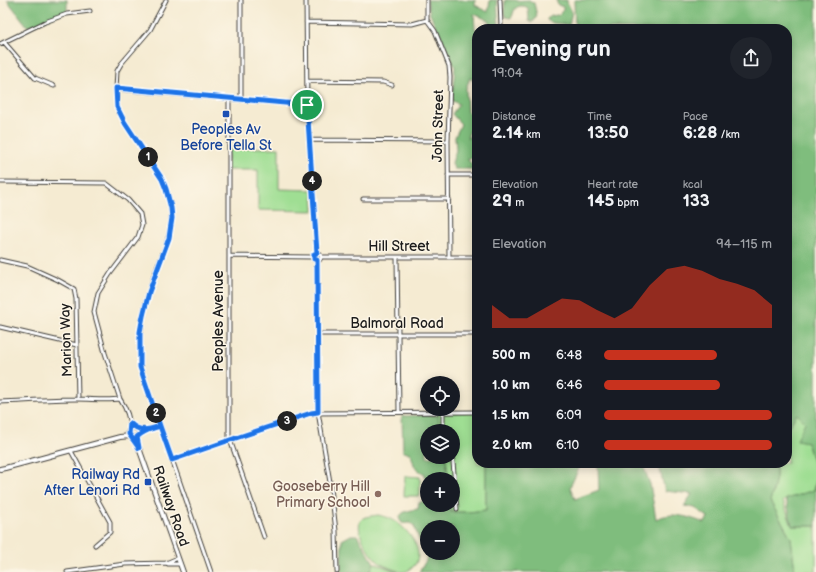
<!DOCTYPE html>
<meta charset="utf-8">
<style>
:root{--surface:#171b24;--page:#20242c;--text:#f1f3f6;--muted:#9ea1a6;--accent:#c8321e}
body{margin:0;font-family:"Balsamiq Sans",sans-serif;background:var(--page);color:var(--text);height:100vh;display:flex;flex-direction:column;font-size:15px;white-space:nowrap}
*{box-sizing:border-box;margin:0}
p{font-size:13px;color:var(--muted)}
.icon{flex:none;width:22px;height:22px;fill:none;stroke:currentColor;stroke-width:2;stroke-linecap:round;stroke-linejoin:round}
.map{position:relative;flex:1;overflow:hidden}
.panel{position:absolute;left:472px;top:24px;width:320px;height:444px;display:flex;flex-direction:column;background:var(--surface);border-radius:16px;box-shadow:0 2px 10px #0003}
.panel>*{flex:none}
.fabs{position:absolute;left:420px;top:376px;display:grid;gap:8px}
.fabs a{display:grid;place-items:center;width:40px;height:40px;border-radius:50%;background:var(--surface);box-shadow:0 2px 10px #0003;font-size:20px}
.pin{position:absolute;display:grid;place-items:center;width:34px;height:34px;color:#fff;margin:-17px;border:2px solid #fff;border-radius:50%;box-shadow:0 1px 4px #0007}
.km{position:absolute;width:20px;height:20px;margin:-10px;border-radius:50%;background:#222;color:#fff;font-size:11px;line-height:20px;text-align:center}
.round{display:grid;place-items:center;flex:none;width:42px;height:42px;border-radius:21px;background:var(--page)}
.summary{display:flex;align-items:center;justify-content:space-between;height:68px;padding:0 20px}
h1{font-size:22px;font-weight:600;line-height:30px}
.stats{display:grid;grid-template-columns:repeat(3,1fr);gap:6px;height:68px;padding:4px 20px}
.stats div{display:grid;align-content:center}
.stats b{font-size:17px;font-weight:600}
.stats small{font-size:11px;font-weight:400}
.stats p{font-size:11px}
.chart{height:112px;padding:8px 20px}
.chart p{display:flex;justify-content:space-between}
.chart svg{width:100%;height:72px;margin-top:4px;fill:var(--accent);opacity:.7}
ul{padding:0 20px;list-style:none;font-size:13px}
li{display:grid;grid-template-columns:64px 48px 1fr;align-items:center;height:30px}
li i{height:10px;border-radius:5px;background:var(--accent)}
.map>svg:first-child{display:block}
</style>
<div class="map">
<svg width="816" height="572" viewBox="0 0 816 572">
<rect width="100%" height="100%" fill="#fcf5e5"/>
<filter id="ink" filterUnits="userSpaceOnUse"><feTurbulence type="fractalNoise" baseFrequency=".025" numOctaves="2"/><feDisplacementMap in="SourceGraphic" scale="8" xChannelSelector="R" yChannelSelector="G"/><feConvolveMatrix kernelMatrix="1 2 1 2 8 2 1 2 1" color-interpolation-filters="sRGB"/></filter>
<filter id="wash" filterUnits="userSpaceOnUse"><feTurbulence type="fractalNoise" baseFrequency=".012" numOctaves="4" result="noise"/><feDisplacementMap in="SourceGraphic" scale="16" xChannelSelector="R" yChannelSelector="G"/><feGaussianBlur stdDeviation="0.9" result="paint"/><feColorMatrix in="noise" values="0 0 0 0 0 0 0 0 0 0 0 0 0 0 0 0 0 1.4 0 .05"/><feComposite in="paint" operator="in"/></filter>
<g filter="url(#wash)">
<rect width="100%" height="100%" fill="#f5ebd2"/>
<path fill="#9fde93" stroke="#5e7d58" d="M228 148H279V189L313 190 314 211 258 210V170H228Z
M437 412H477V463H486V510L469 512H451L450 505H453V479H448L446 457H453V431H440Z
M797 414 805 422 807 442 816 471V480L814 490 783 501 792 526H816V572H795L791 538 770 501C774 487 778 477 775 463H787V429Z
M405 476 420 477V496H404Z
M378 515C383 516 388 517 393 520 406 527 428 552 413 567 410 570 406 572 402 572 397 571 384 566 380 563 371 557 351 527 363 518 367 516 373 516 378 515Z
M374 563 398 572H370Z"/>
<path fill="#7fbd7d" stroke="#4e6c4c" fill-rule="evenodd" d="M7 0H67V11L28 27Z
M427 0H475V5L488 12 490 0H497L499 29H491L488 20 474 14 475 29 477 30V83L470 78 466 88 467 112 477 116V121L474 122 467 138 475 135 477 138V155L467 159 473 165 477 163V169H454L452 163 456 150 455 137 461 124 452 114 459 104 452 101 455 67 430 14Z
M505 0H516L517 1 529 0 534 3 537 16 534 21 531 22 529 21 528 8C524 5 516 5 514 11 513 13 513 15 512 17L510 18 506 17 504 14Z
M556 0H567V2L572 12 569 25C561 23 553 25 547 20V19L550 16 558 15 563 10V7L558 5Z
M574 0H816V471L807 442 797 440 805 422 797 414 787 429V29H575Z
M438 415 440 431H427V457H446L448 479H427V505H450L451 512H469L486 510V463H644V468L650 484 656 519C673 511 688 517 705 523L708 517 695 508 684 506 692 494 665 491 660 470 655 463H775C778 477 774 487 770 501L791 538 795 572H419L427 559 414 526C409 520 407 525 402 523 400 521 399 519 400 517 401 511 413 510 418 509L419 503 425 500V474C410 466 416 465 410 453L403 452 402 416ZM581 464 598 466 599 490 575 499 570 487ZM427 527H453V553H427Z
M816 480V526H792L786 499 814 490Z
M351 535H357L374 563 370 572H341L342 540Z"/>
</g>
<g filter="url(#ink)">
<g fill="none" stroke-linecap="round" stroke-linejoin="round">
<g stroke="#3d3b37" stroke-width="5">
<path id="minor" d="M166 0 150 30 121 64 117 71 116 89 117 107 125 123 162 179C184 228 162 246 149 291 145 304 142 317 141 330 139 342 140 355 140 367L211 572
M241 0V100
M306 0 307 105 317 253
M427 0V20L435 31 449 66 450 77 448 141 449 257
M500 0 501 26 503 29
M306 22 412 24 427 20
M4 42 35 78 54 86
M0 44 45 22 67 14 90 11
M307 81 383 82 392 85
M116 89 307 105
M229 99V437L264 537
M309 140 448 141
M448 175H477
M0 182 106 183 128 200 140 214 142 225 138 237 110 274 98 293 94 312 105 353 120 399C126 408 130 419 130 429
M363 199H449
M313 257a4 4 0 1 1 8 0a4 4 0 1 1-8 0Z
M229 256 313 257
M321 257H477
M397 257 399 412
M0 260 27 266 58 280 74 289 76 299 78 399
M317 260 318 412 331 488 336 531 337 572
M0 327 77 345
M318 334H477
M0 402C26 401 51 399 77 399 92 399 106 401 120 399
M130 423 134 427
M138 429 146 430
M443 431V412
M139 435 146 430 160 426
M71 451 110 522V532L95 545
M452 457 453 462 457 509
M172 460 230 440 311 413 477 412
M166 563 178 558
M67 572 125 564 166 563 168 564H180"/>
</g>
<g stroke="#3d3b37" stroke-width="6">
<path id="tertiary" d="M128.5 433a5.5 5.5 0 1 1 11 0a5.5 5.5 0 1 1-11 0Z
M132 437 139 448 183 572
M0 469 5 468 120 437 130 436"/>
</g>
<use href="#minor" stroke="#fff" stroke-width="3"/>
<use href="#tertiary" stroke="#fff" stroke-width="4"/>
</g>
</g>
<g fill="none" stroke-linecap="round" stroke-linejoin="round" filter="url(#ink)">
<g stroke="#fff" stroke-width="8">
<path id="route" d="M307 105 116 88 117 107 125 123 162 179 166 189 171 208 172 218 170 231 169 238 149 292 143 316 140 332V367L160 426C148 430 140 433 130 423L129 434 139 448 137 437C144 430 152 429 160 426L172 460 230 440 311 413 318 412 317 260 314 259V254L317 253 307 105"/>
</g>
<use href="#route" stroke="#1a73e8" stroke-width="5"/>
</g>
<g fill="#1a4fb4" stroke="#fcf5e5" stroke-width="1.5">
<rect x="222" y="110" width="8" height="8" rx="2"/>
<rect x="144" y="478" width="8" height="8" rx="2"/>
</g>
<circle fill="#8d6e63" stroke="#fcf5e5" stroke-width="1.5" cx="378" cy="494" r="4"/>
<g text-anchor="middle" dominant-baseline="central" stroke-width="3" stroke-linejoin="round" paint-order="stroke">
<g font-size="14" fill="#1c1c1c" stroke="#fcf5e5">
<text transform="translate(438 126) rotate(-89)">John Street</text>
<text x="399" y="246">Hill Street</text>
<text transform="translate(218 321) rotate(-90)">Peoples Avenue</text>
<text x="397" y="323">Balmoral Road</text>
<text transform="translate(66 340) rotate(-92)">Marion Way</text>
<text transform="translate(171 506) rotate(71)">Railway Road</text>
</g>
<g font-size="14" fill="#164399" stroke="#fcf5e5">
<text x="226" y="129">Peoples Av<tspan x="226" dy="16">Before Tella St</tspan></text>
<text x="140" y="474" text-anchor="end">Railway Rd<tspan x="140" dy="16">After Lenori Rd</tspan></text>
</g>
<g font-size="14" fill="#785e54" stroke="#fcf5e5" text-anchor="end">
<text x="370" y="486">Gooseberry Hill<tspan x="370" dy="16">Primary School</tspan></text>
</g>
</g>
</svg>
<div class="fabs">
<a><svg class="icon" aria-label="locate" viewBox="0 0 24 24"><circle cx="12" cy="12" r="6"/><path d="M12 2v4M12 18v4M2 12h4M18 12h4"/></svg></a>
<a><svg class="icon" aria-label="layers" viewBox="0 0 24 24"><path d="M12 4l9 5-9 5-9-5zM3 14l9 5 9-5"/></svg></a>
<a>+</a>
<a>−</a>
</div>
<div class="pin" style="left:307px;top:105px;background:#1e9e55"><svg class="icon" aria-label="arrive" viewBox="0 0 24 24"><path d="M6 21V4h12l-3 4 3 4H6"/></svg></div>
<b class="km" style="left:148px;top:157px">1</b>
<b class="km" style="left:156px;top:413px">2</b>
<b class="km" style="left:287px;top:421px">3</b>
<b class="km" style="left:312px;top:181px">4</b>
<section class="panel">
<div class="summary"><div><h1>Evening run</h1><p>19:04</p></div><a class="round"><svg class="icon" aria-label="share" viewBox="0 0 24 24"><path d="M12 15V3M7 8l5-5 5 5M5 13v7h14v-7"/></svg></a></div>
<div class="stats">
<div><p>Distance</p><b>2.14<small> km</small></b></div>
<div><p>Time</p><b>13:50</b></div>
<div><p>Pace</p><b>6:28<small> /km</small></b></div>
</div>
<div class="stats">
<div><p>Elevation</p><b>29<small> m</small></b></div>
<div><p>Heart rate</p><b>145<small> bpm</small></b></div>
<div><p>kcal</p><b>133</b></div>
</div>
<div class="chart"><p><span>Elevation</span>94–115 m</p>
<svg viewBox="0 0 160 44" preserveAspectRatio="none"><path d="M0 44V30L10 38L20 38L30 32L40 26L50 27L60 33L70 38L80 32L90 18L100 8L110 6L120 9L130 14L140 17L150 21L160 30V44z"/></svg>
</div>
<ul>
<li><b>500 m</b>6:48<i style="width:67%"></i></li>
<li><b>1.0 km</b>6:46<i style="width:69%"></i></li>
<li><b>1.5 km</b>6:09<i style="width:100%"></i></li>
<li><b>2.0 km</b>6:10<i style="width:100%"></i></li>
</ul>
</section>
</div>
